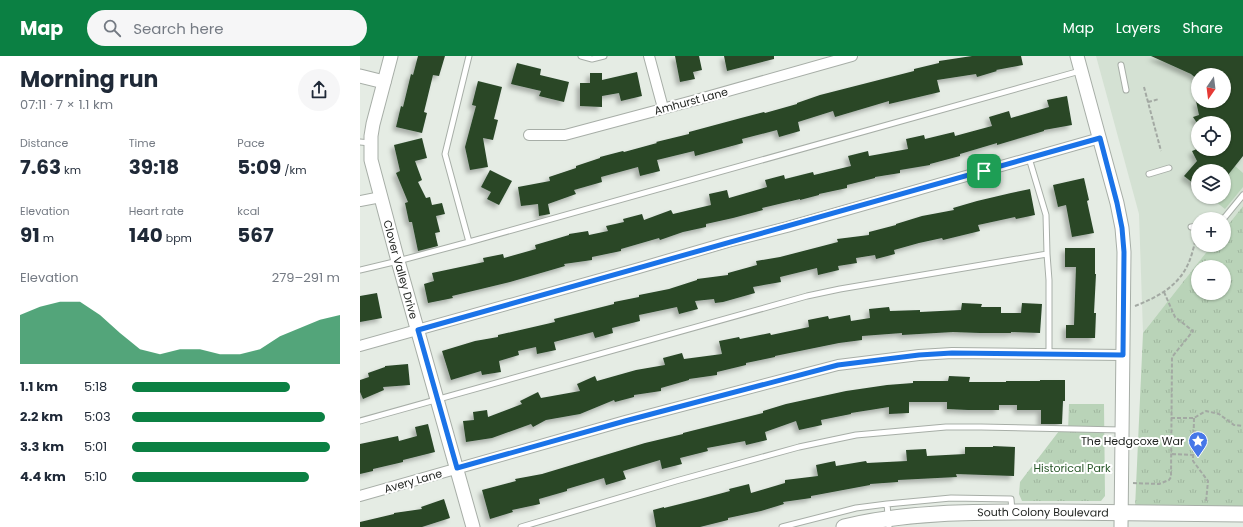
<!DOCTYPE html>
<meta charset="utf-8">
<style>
:root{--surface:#fff;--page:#f6f6f7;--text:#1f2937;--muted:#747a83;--accent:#0b8043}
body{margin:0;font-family:Poppins,sans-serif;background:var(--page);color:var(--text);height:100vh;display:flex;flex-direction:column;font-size:15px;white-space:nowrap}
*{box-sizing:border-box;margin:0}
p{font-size:13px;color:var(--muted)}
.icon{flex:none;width:22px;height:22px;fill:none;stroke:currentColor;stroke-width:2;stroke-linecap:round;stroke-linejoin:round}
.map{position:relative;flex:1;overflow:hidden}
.details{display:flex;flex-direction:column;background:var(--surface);width:360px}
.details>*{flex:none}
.needle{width:26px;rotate:194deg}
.buttons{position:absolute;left:831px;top:12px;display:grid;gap:8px}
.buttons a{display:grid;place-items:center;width:40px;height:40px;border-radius:50%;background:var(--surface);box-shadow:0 1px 3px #0004;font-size:20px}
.pin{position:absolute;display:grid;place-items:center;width:34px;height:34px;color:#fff;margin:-17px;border-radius:8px;box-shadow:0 2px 6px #0006}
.round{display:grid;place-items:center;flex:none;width:42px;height:42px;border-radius:21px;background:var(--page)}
.summary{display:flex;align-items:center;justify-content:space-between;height:68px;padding:0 20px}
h1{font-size:22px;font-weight:700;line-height:30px}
.metrics{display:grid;grid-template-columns:repeat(3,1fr);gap:6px;height:68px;padding:4px 20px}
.metrics div{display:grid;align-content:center}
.metrics b{font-size:20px;font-weight:700}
.metrics small{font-size:11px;font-weight:400}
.metrics p{font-size:11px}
.chart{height:112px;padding:8px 20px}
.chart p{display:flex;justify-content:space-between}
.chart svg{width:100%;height:72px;margin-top:4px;fill:var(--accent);opacity:.7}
ul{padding:0 20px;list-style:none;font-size:13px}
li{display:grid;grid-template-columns:64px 48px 1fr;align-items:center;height:30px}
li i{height:10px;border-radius:5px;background:var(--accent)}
header{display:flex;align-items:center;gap:24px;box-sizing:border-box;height:56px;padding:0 20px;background:var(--accent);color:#fff}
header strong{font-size:19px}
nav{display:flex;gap:22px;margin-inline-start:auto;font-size:14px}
.search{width:280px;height:36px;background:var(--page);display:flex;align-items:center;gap:10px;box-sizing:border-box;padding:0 14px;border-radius:22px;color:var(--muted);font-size:15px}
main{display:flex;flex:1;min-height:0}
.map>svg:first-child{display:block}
</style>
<header>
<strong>Map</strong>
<div class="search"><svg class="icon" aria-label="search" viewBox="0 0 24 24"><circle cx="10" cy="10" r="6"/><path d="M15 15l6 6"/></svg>Search here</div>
<nav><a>Map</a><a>Layers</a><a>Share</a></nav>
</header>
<main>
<section class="details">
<div class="summary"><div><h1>Morning run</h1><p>07:11 · 7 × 1.1 km</p></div><a class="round"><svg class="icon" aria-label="share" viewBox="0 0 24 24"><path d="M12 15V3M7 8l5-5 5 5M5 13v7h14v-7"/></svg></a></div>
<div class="metrics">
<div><p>Distance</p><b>7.63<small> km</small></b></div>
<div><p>Time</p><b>39:18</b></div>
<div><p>Pace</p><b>5:09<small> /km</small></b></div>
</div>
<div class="metrics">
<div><p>Elevation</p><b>91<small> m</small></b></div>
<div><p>Heart rate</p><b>140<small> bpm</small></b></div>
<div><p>kcal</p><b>567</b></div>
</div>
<div class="chart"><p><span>Elevation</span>279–291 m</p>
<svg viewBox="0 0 160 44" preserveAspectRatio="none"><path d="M0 44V14L10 9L20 6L30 6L40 14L50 25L60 35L70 38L80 35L90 35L100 38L110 38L120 35L130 27L140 22L150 17L160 14V44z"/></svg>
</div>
<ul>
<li><b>1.1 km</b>5:18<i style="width:76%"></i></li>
<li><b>2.2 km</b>5:03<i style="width:93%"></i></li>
<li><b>3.3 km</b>5:01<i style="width:95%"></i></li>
<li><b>4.4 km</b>5:10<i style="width:85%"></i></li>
</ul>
</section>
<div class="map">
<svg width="883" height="471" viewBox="0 0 883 471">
<defs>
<pattern id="grass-tufts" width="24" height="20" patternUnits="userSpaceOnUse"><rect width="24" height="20" fill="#b9d3b8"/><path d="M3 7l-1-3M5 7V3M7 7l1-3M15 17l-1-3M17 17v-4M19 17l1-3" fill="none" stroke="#9fb59e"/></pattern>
<filter id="shadow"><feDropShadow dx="-3.5" dy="3.5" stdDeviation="2" flood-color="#0004"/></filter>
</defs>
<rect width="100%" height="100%" fill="#e5ece4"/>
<path fill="#d4e1d3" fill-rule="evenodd" d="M736 0H883V150L864 174V163H838V189H852L783 277 779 158ZM838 19H864V45H838ZM838 67H864V93H838ZM838 115H864V141H838Z"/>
<path fill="url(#grass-tufts)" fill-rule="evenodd" d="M883 150V450L775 452 783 277 852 189H864V174ZM838 211H864V237H838Z
M709 348H744L745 440 741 445H662L659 438 660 426 699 375H708Z"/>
<path fill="#b9d3b8" d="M875 110 883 117V131L865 153 850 141H864V124Z"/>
<path fill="#294628" filter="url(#shadow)" d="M58 0H85L79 20 73 19 64 56 67 57 62 77 36 71 41 50 43 51 51 18 53 19Z
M315 0H339L342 14 333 16 335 23 320 26Z
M364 0H414V3L367 15Z
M612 0H661L663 9 636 14 637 15 617 21 616 18 577 24 580 36 529 48V45L475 61 473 55 438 66 440 75 419 81 417 74 382 83 383 87 335 100 334 95 297 104 300 115 280 120 278 111 241 121 242 126 214 134 216 138 188 148 190 158 179 160 178 148 161 150 158 131 190 125 189 121 216 112V110L240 102V101L263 95 264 96 297 87 296 86 329 78V76L381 62 404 56 405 57 437 48V47L460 39 554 15V13L579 7V5Z
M791 0H883V100L864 124V115H838V131L824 120 837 105 832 95 837 93H864V67H837L833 61 839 59 836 45H864V19H838V24L831 18Z
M157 7 181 13 180 19 209 26 204 46 179 40 181 35 151 28Z
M277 16 282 40 261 45 259 37 242 40V51L220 50V27H230V17H242V24Z
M118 25 142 31 134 63 138 64 133 84 123 82 128 111 110 114 105 91 116 50 112 49Z
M707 40 712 69 684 74V75L637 89V87L600 98V100L570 108V109L540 114V117L515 121V122L487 129V132L459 138V139L440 144V143L402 152 403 154 373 162 346 168V171L323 176 300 184 299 182 261 193V195L232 201V204L204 208 205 210 150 226 92 240 93 242 68 247 64 228 74 225 72 217 124 206 123 202 143 198 144 202 176 193 175 189 209 179V178L228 175 229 179 248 175 246 170 264 166 263 163 282 158 284 164 311 154 313 158 351 149 349 138 367 134 369 142 407 131 405 124 424 119 425 123 453 116 454 119 491 110 488 100 508 95 509 100 548 93 546 83 564 79 565 83 594 76 595 80 632 70 629 61 649 55 651 62 689 51 687 44Z
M62 82 67 102 55 105 62 124 58 126 66 142 70 141 72 149 82 147 85 158 76 160 80 176 75 177 78 190 58 195 52 166H49L45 147 48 146 36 117 40 115 34 89Z
M130 114 152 125 139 149 127 143 131 136 121 131Z
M724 122 729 144 727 145 734 177 712 181 706 149 698 151 693 129Z
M670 133 675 159 656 163 655 161 618 169 620 175 583 184 582 182 559 187 534 194 535 198 516 203 515 199 496 202 497 207 478 210 479 214 458 219 457 212 420 221 421 226 393 231 395 237 363 246 355 247 354 243 335 245 338 253 319 258 317 251 279 259 280 265 252 272 253 277 235 282 233 276 194 286 196 294 177 298 176 291 158 295 159 299 139 305 141 316 122 319 121 315 91 324 82 295 115 285 138 281V279L195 266 194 263 254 248V246L279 241V239L309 233 337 224V223L368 219V217L397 209 396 205 420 201 478 186 477 183 509 179V176L536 169V168L562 160 594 154 593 152 617 145 651 137Z
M705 192H735V218H736L734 257H736L735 282H706V269H714L716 211H705Z
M17 237 22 262 0 266V240Z
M602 247 622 248 621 251H641V257H661L662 247 682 248 680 277 651 276V277H620L593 276 542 279V277L502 280V284L479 287 415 300V301L386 307V309L357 316V319L329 323V324L301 332V335L274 339V341L255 346 254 344 220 358 186 364 173 371 171 368 132 382 106 386 103 365 114 364 113 356 127 354 128 361 162 348 160 345 178 336 181 342 220 335 217 328 235 320 237 325 276 314 305 309 303 302 322 297 324 303 362 298 359 285 379 281 380 283 410 277 411 279 449 271 448 264 468 260 469 263 490 259 491 265 510 262 509 253 529 251 530 255 560 254V256L601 254Z
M48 308 50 329 23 331 24 334 3 343 0 336V324L9 321 8 317 25 311V310Z
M589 320 610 321 609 326H646V325H680V324H705V345H703L702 368H681V354H657V349H639V354H608L587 353V346H549V357L529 358V351L491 357V358L461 364 462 369 439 374 436 365 405 376 407 384 386 389 385 385 347 392 348 395 320 402 322 408 302 413 300 404 263 415 266 423 246 429 244 422 207 433V435L179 443 180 448 152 454 153 456 130 463 122 434 156 425 155 423 182 418 285 387 323 378V377L403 357V355L426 348 486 335 527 329 553 327V325H588Z
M68 368 75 396 43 404V406L13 413V415L0 418V388L38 380 39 385 57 380 55 371Z
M633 390 655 391 654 420 596 418 597 421 538 424V426L510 428V429L451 440V442L423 446 424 448 401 455 368 462V464L340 471H296L293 454 304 451V452L340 443 370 435 369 433 389 428 391 437 425 427V424L458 420 456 409 475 405 476 410 506 405 507 407 547 405 546 394 566 393 567 400 605 398V391H633Z
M84 443 90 462 62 471H0V466L34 458V457L62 453 61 451Z"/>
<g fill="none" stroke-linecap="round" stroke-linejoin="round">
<g stroke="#a7aea7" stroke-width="7">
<path id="service" d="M221 0 232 3 244 0
M761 9 766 34
M0 86 10 87
M669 102 686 159 687 198
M789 118 809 112
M862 163 865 161 883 139
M831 171 838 170
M109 186 85 98 109 0
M0 214 38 205 109 186 720 15
M0 365 447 240 480 233 687 198 689 224V298
M527 448 529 471
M161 471 316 425 439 391 496 379 586 371H621L761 374
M422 471 496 452 527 448 591 442 651 443 652 455"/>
</g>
<g stroke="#a7aea7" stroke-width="12">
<path id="minor" d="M289 0 303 52
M169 79H205L336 44 492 0
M0 145 21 141
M0 290 279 212 368 186 427 171 740 82
M0 440 265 365 478 309 559 299 592 297 763 299"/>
</g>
<g stroke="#a7aea7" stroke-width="15">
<g id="tertiary">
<path id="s1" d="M31 0 13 68 11 80V104L38 205 113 471"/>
<path d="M717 0 757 147 762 172 764 196 761 471"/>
<path d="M0 20 24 26"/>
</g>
</g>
<g stroke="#a7aea7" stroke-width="17">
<g id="secondary">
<path id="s2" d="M484 471C554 454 627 456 698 456 760 457 821 457 883 458"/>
</g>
</g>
<path stroke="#a3a9a3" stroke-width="2" stroke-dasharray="4 2" stroke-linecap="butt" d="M784 31 801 95
M788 46 799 43
M775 250C798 241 819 230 829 206 832 199 834 190 836 182L838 181
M811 362H834L846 355 859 358 874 369 883 370
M834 362 833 405 848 425 846 446
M812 398 833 399
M773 427 799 428 809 424 811 421 812 301 833 275 815 261 804 236"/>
<use href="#service" stroke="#fff" stroke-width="5"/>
<use href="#minor" stroke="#fff" stroke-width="10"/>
<use href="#tertiary" stroke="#fff" stroke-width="13"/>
<use href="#secondary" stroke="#fff" stroke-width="15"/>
</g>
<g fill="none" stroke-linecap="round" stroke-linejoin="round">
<g stroke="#fff" stroke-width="8">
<path id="route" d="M740 82 757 147 762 172 764 196 763 299 592 297 559 299 478 309 265 365 97 412 58 274C285 210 512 146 740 82Z"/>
</g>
<use href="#route" stroke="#1a73e8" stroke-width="5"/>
</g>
<defs>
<g id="sight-pin" transform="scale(1)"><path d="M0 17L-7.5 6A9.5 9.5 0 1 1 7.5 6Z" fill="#4677e8" stroke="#fff"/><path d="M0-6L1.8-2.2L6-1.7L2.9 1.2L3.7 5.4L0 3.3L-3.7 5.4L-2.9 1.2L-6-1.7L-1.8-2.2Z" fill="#fff"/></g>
</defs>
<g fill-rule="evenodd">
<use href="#sight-pin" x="838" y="385"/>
</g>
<g text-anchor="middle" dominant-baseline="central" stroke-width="4" stroke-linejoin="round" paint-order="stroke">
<g font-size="11" fill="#232623" stroke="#fff">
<text transform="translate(331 45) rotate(-15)">Amhurst Lane</text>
<text stroke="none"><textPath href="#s1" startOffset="220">Clover Valley Drive</textPath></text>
<text transform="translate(53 425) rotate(-16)">Avery Lane</text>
<text stroke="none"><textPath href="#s2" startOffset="200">South Colony Boulevard</textPath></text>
</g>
<g font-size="11" fill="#232623" stroke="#fff" text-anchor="end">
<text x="824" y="385">The Hedgcoxe War</text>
</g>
<g font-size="11" fill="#2a592a" stroke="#fff">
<text x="712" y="412">Historical Park</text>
</g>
</g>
</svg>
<div class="buttons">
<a><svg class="needle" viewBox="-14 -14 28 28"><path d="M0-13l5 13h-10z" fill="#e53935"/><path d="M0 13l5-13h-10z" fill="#747a83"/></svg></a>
<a><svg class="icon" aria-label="locate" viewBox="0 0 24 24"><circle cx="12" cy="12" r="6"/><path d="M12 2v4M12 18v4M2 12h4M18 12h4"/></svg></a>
<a><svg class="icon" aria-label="layers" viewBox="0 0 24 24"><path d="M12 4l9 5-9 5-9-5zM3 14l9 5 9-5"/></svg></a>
<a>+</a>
<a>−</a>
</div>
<div class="pin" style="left:624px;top:115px;background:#1e9e55"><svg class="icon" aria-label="arrive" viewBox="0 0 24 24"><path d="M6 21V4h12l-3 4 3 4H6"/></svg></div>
</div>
</main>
